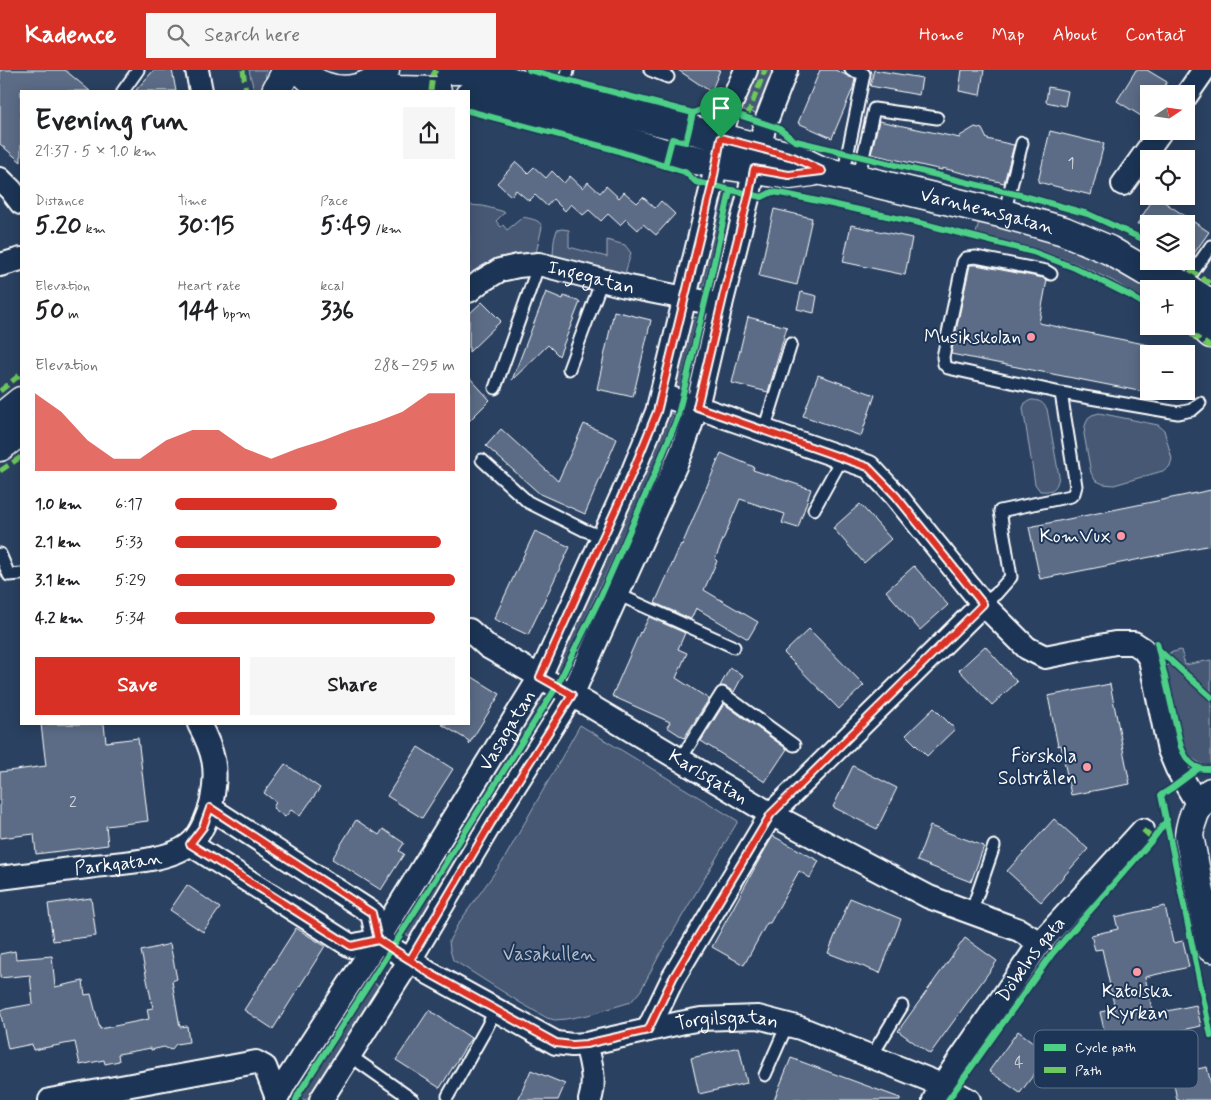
<!DOCTYPE html>
<meta charset="utf-8">
<style>
:root{--surface:#fff;--page:#f6f6f6;--text:#202124;--muted:#757577;--accent:#d93025}
body{margin:0;font-family:Mynerve,sans-serif;background:var(--page);color:var(--text);height:100vh;display:flex;flex-direction:column;font-size:19px;white-space:nowrap}
*{box-sizing:border-box;margin:0}
p{font-size:16px;color:var(--muted)}
.icon{flex:none;width:28px;height:28px;fill:none;stroke:currentColor;stroke-width:2;stroke-linecap:round;stroke-linejoin:round}
.map{position:relative;flex:1;overflow:hidden}
.sheet{position:absolute;left:20px;top:20px;width:450px;height:635px;display:flex;flex-direction:column;background:var(--surface);border-radius:0px;box-shadow:0 2px 12px #0003}
.sheet>*{flex:none}
.needle{width:32px;rotate:77deg}
.buttons{position:absolute;left:1140px;top:15px;display:grid;gap:10px}
.buttons a{display:grid;place-items:center;width:55px;height:55px;border-radius:0px;background:var(--surface);box-shadow:0 2px 12px #0003;font-size:25px}
.pin{position:absolute;display:grid;place-items:center;width:42px;height:42px;color:#fff;margin:-51px -21px;border-radius:50% 50% 50% 0;rotate:-45deg;box-shadow:0 0 5px #0007}
.pin .icon{rotate:45deg}
.round{display:grid;place-items:center;flex:none;width:52px;height:52px;border-radius:0px;background:var(--page)}
.head{display:flex;align-items:center;justify-content:space-between;height:85px;padding:0 15px}
h1{font-size:28px;font-weight:800;line-height:38px}
.stats{display:grid;grid-template-columns:repeat(3,1fr);gap:8px;height:85px;padding:5px 15px}
.stats div{display:grid;align-content:center}
.stats b{font-size:25px;font-weight:800}
.stats small{font-size:14px;font-weight:400}
.stats p{font-size:14px}
.chart{height:140px;padding:10px 15px}
.chart p{display:flex;justify-content:space-between}
.chart svg{width:100%;height:90px;margin-top:5px;fill:var(--accent);opacity:.7}
.cta{display:flex;gap:10px;margin-top:auto;padding:10px 15px}
.cta a{flex:1;height:58px;border-radius:0px;background:var(--accent);color:#fff;font-size:20px;font-weight:800;line-height:58px;text-align:center}
.cta a+a{background:var(--page);color:var(--text)}
ul{padding:0 15px;list-style:none;font-size:16px}
li{display:grid;grid-template-columns:80px 60px 1fr;align-items:center;height:38px}
li i{height:12px;border-radius:6px;background:var(--accent)}
header{display:flex;align-items:center;gap:30px;box-sizing:border-box;height:70px;padding:0 25px;background:var(--accent);color:#fff}
header strong{font-size:24px}
nav{display:flex;gap:28px;margin-inline-start:auto;font-size:18px}
.search{width:350px;height:45px;background:var(--page);display:flex;align-items:center;gap:12px;box-sizing:border-box;padding:0 18px;border-radius:0px;color:var(--muted);font-size:19px}
.map>svg:first-child{display:block}
</style>
<header>
<strong>Kadence</strong>
<div class="search"><svg class="icon" aria-label="search" viewBox="0 0 24 24"><circle cx="10" cy="10" r="6"/><path d="M15 15l6 6"/></svg>Search here</div>
<nav><a>Home</a><a>Map</a><a>About</a><a>Contact</a></nav>
</header>
<div class="map">
<svg width="1211" height="1030" viewBox="0 0 1211 1030">
<rect width="100%" height="100%" fill="#2a4161"/>
<filter id="ink" filterUnits="userSpaceOnUse"><feTurbulence type="fractalNoise" baseFrequency=".02" numOctaves="2"/><feDisplacementMap in="SourceGraphic" scale="10" xChannelSelector="R" yChannelSelector="G"/><feConvolveMatrix kernelMatrix="1 2 1 2 8 2 1 2 1" color-interpolation-filters="sRGB"/></filter>
<g filter="url(#ink)">
<path fill="#465975" stroke="#a2acba" d="M249 0H266L265 21H254Z
M756 0H779L760 44 740 39Z
M718 122 726 124 702 225 699 222 698 217Z
M732 125 740 127 715 222 709 225Z
M469 135 483 136 505 142 496 151 501 157 503 155 507 160 523 147C530 149 540 149 542 157L536 183 469 209Z
M979 151C1025 163 1072 174 1114 196 1127 203 1139 211 1151 219H1149V233L1113 211 1077 194 1036 179 976 164Z
M562 159 569 160V177L607 187V170L625 175 631 183 625 204 553 185 554 170 557 160Z
M697 247 679 323 674 321 688 251 692 248Z
M703 248 708 252 695 321 685 325Z
M1031 330C1039 330 1043 332 1047 339L1059 406C1057 419 1053 422 1040 421L1035 414 1023 338 1025 333Z
M669 343 674 344 650 407 560 604 555 601 554 596 667 344Z
M1099 343 1158 355 1164 360 1172 389 1170 396 1166 400 1114 415 1103 414 1095 410 1091 403 1084 364 1085 356 1088 348 1092 345Z
M683 346 685 347 574 610 566 608 666 384 680 347Z
M1181 580 1185 595 1211 590V622L1171 587 1169 583Z
M1167 595H1171L1211 630V696C1200 695 1191 689 1184 680L1166 598Z
M541 623 547 625 400 860 395 856Z
M554 628 560 632 413 865 409 866 405 864Z
M580 655 738 751 660 884 641 920 631 932 588 945 566 949 555 950 547 948 519 932 453 890 450 880 449 871 458 854 503 791Z
M361 905 368 909 318 994 296 1024 289 1019Z
M374 913 380 917 315 1022 306 1030 302 1029 301 1026Z"/>
<path fill="#5b6c86" stroke="#fff" d="M0 0H65L90 21H21V92L0 74Z
M154 0H172L176 21H135Z
M678 0H720L711 22Z
M820 0H835L855 9 853 18 832 68 798 53Z
M874 0 922 8 919 25 870 16Z
M962 0H984L980 25 959 21Z
M1136 0H1147L1167 12 1159 24H1149V51L1117 31Z
M1048 17 1068 21 1065 36 1046 32Z
M879 51 960 68V66L975 57 982 59 987 69 1014 75 1004 113 942 98V100L871 84Z
M1050 61 1104 74 1091 125 1038 112Z
M516 92 528 103 534 97 546 108 552 101 564 113 570 106 583 118 588 112 600 123 606 116 619 128 624 122 637 133 643 127 655 138 661 131 675 144 656 165 643 154 638 160 626 149 620 155 608 144 601 151 589 140 583 145 571 134 565 141 553 129 547 136 535 125 529 131 516 120 511 126 497 113Z
M1155 126 1209 162 1186 195V154H1137Z
M774 139 812 148 797 215 759 206Z
M851 155 912 168 905 205 843 192Z
M970 195H976L1043 208 1047 210 1039 253 1149 275V323L951 284Z
M546 222 563 229 564 226 580 232 559 286 548 275 512 310Z
M801 222 817 226 814 243 797 239Z
M482 232 501 251 469 282V244Z
M614 241 651 250 633 327 597 319Z
M748 247 787 257 768 322 732 313Z
M818 305 875 325 861 366 803 346Z
M469 307 490 330 469 351Z
M584 354 617 369 585 444 540 424 486 376 501 359 558 411Z
M721 383 754 397 753 400 811 419 798 458 782 453 785 444 740 429 715 489 717 491 704 520 758 552 748 569 696 538 691 549 655 533 681 474 682 475Z
M1211 420V475L1040 509 1029 457Z
M860 434 891 469 864 493 833 458Z
M535 461 570 477 528 565 494 549Z
M914 496 948 535 920 560 886 521Z
M649 547 685 563 678 579 687 583 676 608 709 629 684 668 667 657 670 652 612 626 640 562 641 563Z
M809 559 864 615 839 639 784 583Z
M985 576 1017 612 992 635 959 600Z
M730 598 743 605 734 622 726 617 720 616Z
M469 605 500 624 469 674V671L441 654H469Z
M1110 614 1130 714 1071 725 1061 675 1058 676 1048 626Z
M724 634 787 679 765 712 701 671Z
M934 638 955 659 927 686 906 665Z
M41 654H104L106 672 138 668 148 751 106 756 108 775 36 784 34 764 0 768V702L46 696Z
M418 677 453 699 422 748 387 726Z
M285 694 320 718 300 746 291 740 285 747 273 738 276 732 264 723Z
M853 696 897 718 877 759 833 737Z
M1054 749 1088 779 1041 832 1007 801Z
M356 750 379 765 383 759 404 773 399 781 404 784 381 820 332 789Z
M930 756 984 776 971 812 917 791Z
M773 766 819 791 810 808 799 801 770 853H767L744 895 712 877 759 790Z
M187 815 220 838 203 862 170 840Z
M91 828 96 866 53 871 48 834Z
M850 828 901 849 880 903 828 883Z
M1165 836 1173 873 1183 871 1189 897 1145 907 1153 944 1196 935 1201 956 1120 974 1118 962 1105 964 1100 942 1115 939 1102 879 1095 880 1091 865 1118 859 1115 847Z
M296 858 325 876 273 959 244 940Z
M965 868 997 891 930 984 898 961Z
M170 874 177 909 172 911 180 957 187 956 189 972 176 974 171 980 164 977 151 980V978L118 984 119 991 105 994 104 990 80 995 75 972 33 980 32 974 8 979 0 940 33 934 30 905 0 908V884L15 881 16 889 52 886 55 917 83 911 85 925 91 924 100 959 149 949 147 939 153 938 141 881Z
M429 940 471 968 440 1018 396 990Z
M1018 961 1049 984 1020 1023 989 1001Z
M739 977 747 1013 699 1024 691 988Z
M791 988 900 1028V1030H774Z
M1207 997 1211 1014V1030H1177L1172 1004Z
M531 1000 565 1014 558 1030H518Z"/>
<g fill="none" stroke-linecap="round" stroke-linejoin="round">
<g stroke="#fff" stroke-width="15">
<path id="service" d="M650 0 668 7
M123 21 138 0
M562 28 568 0
M843 106 864 4 851 0
M858 109 874 39 937 48
M1004 144 1022 73
M1051 204 1046 201 976 187 966 188 963 192 943 287 944 294 948 298 1061 323 1178 343 1192 340 1200 333
M1183 216 1211 176
M569 299 602 210
M495 318 539 194
M764 360 791 274
M482 390 528 432 584 460 603 467
M814 439 842 388
M0 484 9 505 21 504
M617 524 734 577
M983 534 996 524 1011 507 1000 441 1071 426 1074 423 1076 416 1061 323
M680 690 722 623 794 675
M971 843 994 776
M349 985 413 1030
M871 987 902 936
M765 1005 787 955
M448 1026 487 957 495 940"/>
</g>
<g stroke="#fff" stroke-width="26">
<g id="minor">
<path d="M197 0 201 21"/>
<path d="M1186 26 1204 0"/>
<path d="M0 109 11 120 21 133"/>
<path d="M1123 114 1161 61"/>
<path d="M0 195 21 189"/>
<path id="s1" d="M469 221 480 212 500 200 518 196 539 194 629 217 721 235"/>
<path d="M662 325 869 397 896 426 983 534 1027 578 1045 587 1115 573H1134L1143 579 1150 589 1169 680 1177 699 1198 735"/>
<path id="s2" d="M469 560 488 577 572 625 771 744 929 827 1019 860 1040 873"/>
<path d="M210 738 372 843 378 870"/>
<path id="s3" d="M190 774 351 876 378 870 410 890 429 903 556 973 572 975 586 974 680 953 701 949 758 947 800 958 942 1015 969 1030"/>
<path id="s4" d="M0 808C32 804 63 800 95 796 121 793 169 791 190 774 201 765 209 744 212 730 218 699 214 682 199 654"/>
<path d="M648 960 673 908 771 744 983 534"/>
<path d="M586 974C591 992 596 1012 590 1030"/>
<path d="M50 1030 256 992 265 997 277 1028"/>
<path id="s5" d="M276 1030 285 1013 378 870 540 607 547 591 633 401 657 342 712 116 721 68 728 41 746 0"/>
<path d="M321 1030 410 890 491 753 572 625 581 605 681 383 697 337 721 235 749 124 765 54 786 0"/>
<path id="s6" d="M934 1030 942 1015 1040 873 1143 760"/>
</g>
</g>
<g stroke="#fff" stroke-width="31">
<path id="tertiary" d="M1211 722C1197 733 1191 748 1189 766L1211 878"/>
</g>
<g stroke="#fff" stroke-width="31">
<g id="secondary">
<path id="s7" d="M449 0H473L562 27 689 59 793 87 822 101 858 109 1004 144 1064 161 1109 180 1145 201 1169 207 1211 234"/>
<path d="M371 13 398 20 437 21"/>
<path d="M469 26 479 28 549 47 668 84 716 94 789 105 812 102"/>
<path d="M1186 241 1211 264"/>
</g>
</g>
<g stroke="#fff" stroke-width="31">
<path id="primary" d="M301 0C308 7 314 13 324 16 345 24 371 19 385 0
M276 21 287 0
M0 348 21 331
M0 377 21 361"/>
</g>
<use href="#service" stroke="#1d3557" stroke-width="11"/>
<use href="#minor" stroke="#1d3557" stroke-width="22"/>
<use href="#tertiary" stroke="#1d3557" stroke-width="28"/>
<use href="#secondary" stroke="#1d3557" stroke-width="28"/>
<use href="#primary" stroke="#1d3557" stroke-width="28"/>
<path stroke="#6dc95d" stroke-width="5" stroke-dasharray="10 5" stroke-linecap="butt" d="M243 0 246 21
M431 21 433 5 436 0
M747 47 765 0
M1177 191 1211 214
M1179 256 1211 277
M0 321 21 304
M0 401 21 387
M1143 760 1153 769"/>
<g stroke="#1d3557" stroke-width="9">
<path id="cycleway" d="M529 0 693 43 705 38H718L778 58C785 62 789 68 796 71L1024 126 1088 144 1149 172
M469 41 612 79 665 96 685 102 696 112 762 127 772 122 785 124 924 154 1033 182 1075 198 1129 225 1149 237
M665 96 672 69 686 72 693 43
M1157 573 1181 677C1187 692 1194 700 1211 699
M1160 581 1211 627
M1199 698 1172 718 1161 725 1211 966
M296 1030 299 1023 392 878 557 616 601 526 652 410 677 349 709 215 730 121
M948 1030 1052 884 1153 769 1167 750"/>
</g>
<use href="#cycleway" stroke="#4dcf88" stroke-width="6"/>
</g>
</g>
<g fill="none" stroke-linecap="round" stroke-linejoin="round" filter="url(#ink)">
<g stroke="#fff" stroke-width="10">
<path id="route" d="M721 68 712 116 657 342 633 401 540 607 572 625 491 753 410 890 378 870 372 843 210 738 203 757 190 774 351 876 378 870C396 880 412 891 429 903L556 973 572 975 586 974 648 960 673 908 771 744 983 534 896 426 868 397 697 337 725 219 749 124 754 99 789 105 822 101 793 87 721 68"/>
</g>
<use href="#route" stroke="#d93025" stroke-width="6"/>
</g>
<g fill="#ff9aa2" stroke="#1d3557" stroke-width="2">
<circle cx="1031" cy="267" r="5"/>
<circle cx="1121" cy="466" r="5"/>
<circle cx="1087" cy="697" r="5"/>
<circle cx="1137" cy="902" r="5"/>
</g>
<g text-anchor="middle" dominant-baseline="central" stroke-width="4" stroke-linejoin="round" paint-order="stroke">
<g font-size="16" fill="#d6dae1">
<text x="1071" y="93">1</text>
<text x="73" y="732">2</text>
<text x="1019" y="992">4</text>
</g>
<g font-size="19" fill="#fff" stroke="#1d3557">
<text stroke="none"><textPath href="#s7" startOffset="558">Varnhemsgatan</textPath></text>
<text stroke="none"><textPath href="#s1" startOffset="131">Ingegatan</textPath></text>
<text stroke="none"><textPath href="#s5" startOffset="436">Vasagatan</textPath></text>
<text stroke="none"><textPath href="#s2" startOffset="281">Karlsgatan</textPath></text>
<text stroke="none"><textPath href="#s4" startOffset="119">Parkgatan</textPath></text>
<text stroke="none"><textPath href="#s6" startOffset="171">Döbelns gata</textPath></text>
<text stroke="none"><textPath href="#s3" startOffset="598">Torgilsgatan</textPath></text>
</g>
<g font-size="19" fill="#fff" stroke="#1d3557" text-anchor="end">
<text x="1021" y="267">Musikskolan</text>
<text x="1111" y="466">KomVux</text>
<text x="1077" y="686">Förskola<tspan x="1077" dy="22">Solstrålen</tspan></text>
<text x="1137" y="921" text-anchor="middle">Katolska<tspan x="1137" dy="22">Kyrkan</tspan></text>
</g>
<g font-size="19" fill="#b5bdc8" stroke="#1d3557">
<text x="549" y="884">Vasakullen</text>
</g>
</g>
<rect x="1034" y="960" width="164" height="58" rx="8" fill="#1d3557" stroke="#617289" stroke-width="1"/>
<rect x="1044" y="974" width="22" height="7" fill="#4dcf88"/>
<rect x="1044" y="997" width="22" height="6" fill="#6dc95d"/>
<g font-size="14" fill="#fff">
<text x="1075" y="982">Cycle path</text>
<text x="1075" y="1005">Path</text>
</g>
</svg>
<div class="buttons">
<a><svg class="needle" viewBox="-14 -14 28 28"><path d="M0-13l5 13h-10z" fill="#e53935"/><path d="M0 13l5-13h-10z" fill="#757577"/></svg></a>
<a><svg class="icon" aria-label="locate" viewBox="0 0 24 24"><circle cx="12" cy="12" r="6"/><path d="M12 2v4M12 18v4M2 12h4M18 12h4"/></svg></a>
<a><svg class="icon" aria-label="layers" viewBox="0 0 24 24"><path d="M12 4l9 5-9 5-9-5zM3 14l9 5 9-5"/></svg></a>
<a>+</a>
<a>−</a>
</div>
<div class="pin" style="left:721px;top:68px;background:#1e9e55"><svg class="icon" aria-label="arrive" viewBox="0 0 24 24"><path d="M6 21V4h12l-3 4 3 4H6"/></svg></div>
<section class="sheet">
<div class="head"><div><h1>Evening run</h1><p>21:37 · 5 × 1.0 km</p></div><a class="round"><svg class="icon" aria-label="share" viewBox="0 0 24 24"><path d="M12 15V3M7 8l5-5 5 5M5 13v7h14v-7"/></svg></a></div>
<div class="stats">
<div><p>Distance</p><b>5.20<small> km</small></b></div>
<div><p>Time</p><b>30:15</b></div>
<div><p>Pace</p><b>5:49<small> /km</small></b></div>
</div>
<div class="stats">
<div><p>Elevation</p><b>50<small> m</small></b></div>
<div><p>Heart rate</p><b>144<small> bpm</small></b></div>
<div><p>kcal</p><b>336</b></div>
</div>
<div class="chart"><p><span>Elevation</span>288–295 m</p>
<svg viewBox="0 0 160 44" preserveAspectRatio="none"><path d="M0 44V6L10 15L20 29L30 38L40 38L50 29L60 24L70 24L80 33L90 38L100 33L110 29L120 24L130 20L140 15L150 6L160 6V44z"/></svg>
</div>
<ul>
<li><b>1.0 km</b>6:17<i style="width:58%"></i></li>
<li><b>2.1 km</b>5:33<i style="width:95%"></i></li>
<li><b>3.1 km</b>5:29<i style="width:100%"></i></li>
<li><b>4.2 km</b>5:34<i style="width:93%"></i></li>
</ul>
<div class="cta"><a>Save</a><a>Share</a></div>
</section>
</div>
